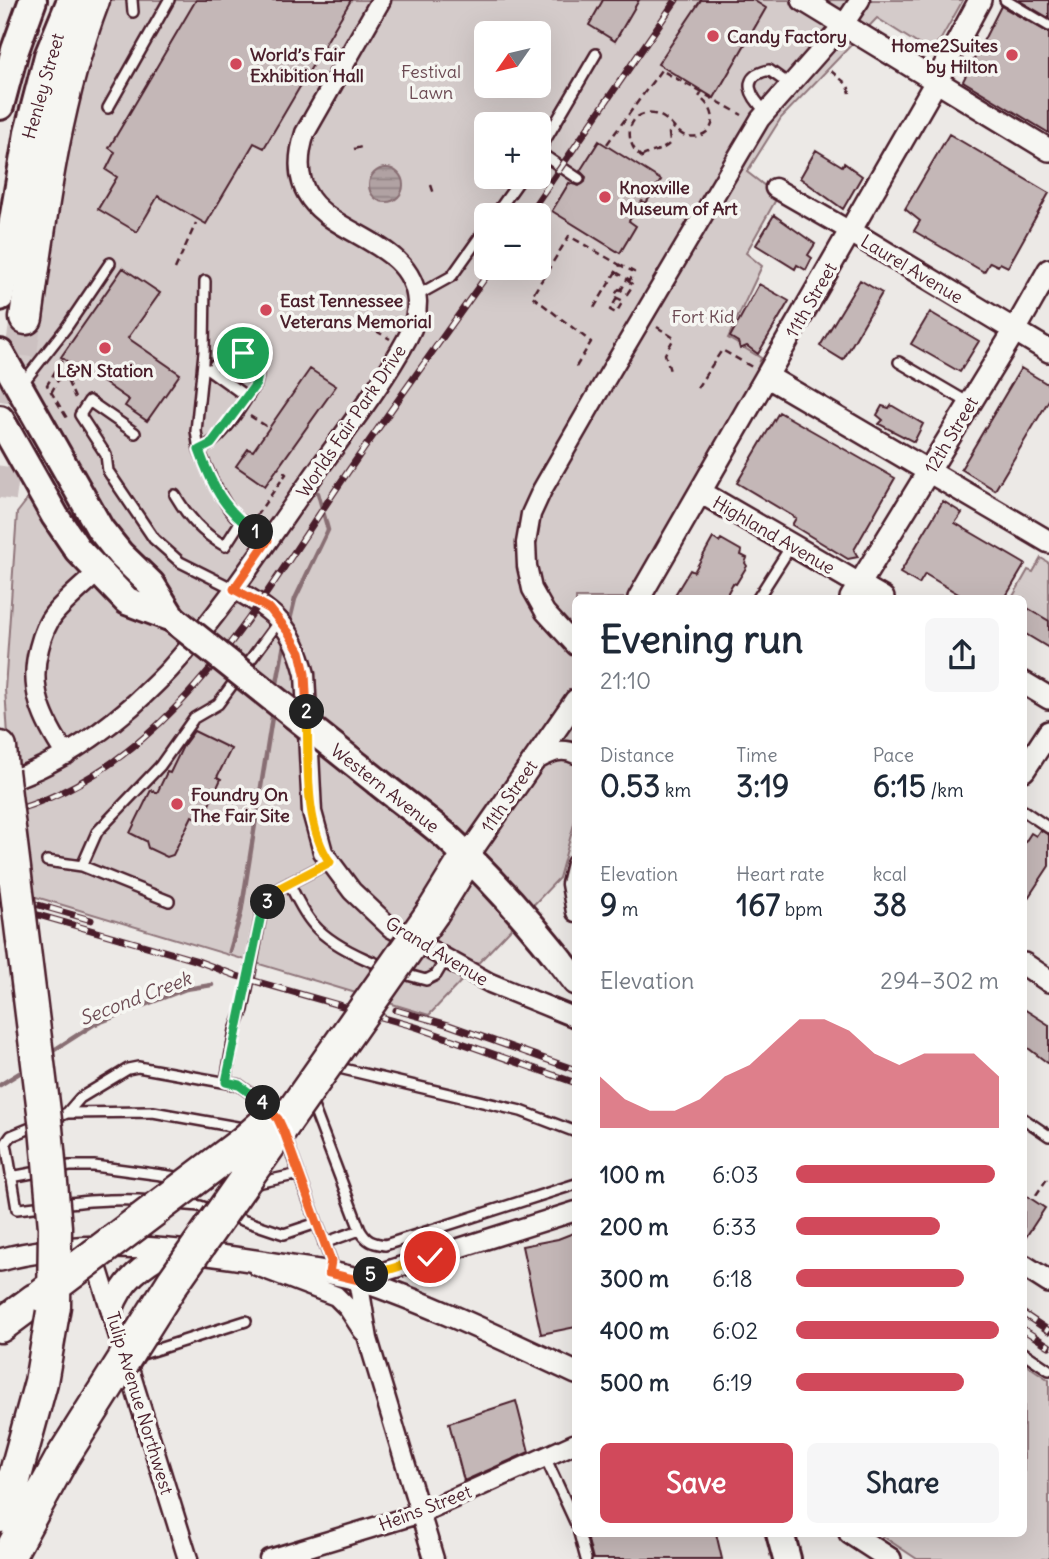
<!DOCTYPE html>
<meta charset="utf-8">
<style>
:root{--surface:#fff;--page:#f6f6f7;--text:#1f2937;--muted:#747a83;--accent:#d1495b}
body{margin:0;font-family:Delius,sans-serif;background:var(--page);color:var(--text);height:100vh;display:flex;flex-direction:column;font-size:26px;white-space:nowrap}
*{box-sizing:border-box;margin:0}
p{font-size:23px;color:var(--muted)}
.icon{flex:none;width:38px;height:38px;fill:none;stroke:currentColor;stroke-width:2;stroke-linecap:round;stroke-linejoin:round}
.map{position:relative;flex:1;overflow:hidden}
.drawer{position:absolute;left:572px;top:595px;width:455px;height:942px;display:flex;flex-direction:column;background:var(--surface);border-radius:10px;box-shadow:0 7px 28px #0002}
.drawer>*{flex:none}
.needle{width:46px;rotate:236deg}
.controls{position:absolute;left:474px;top:21px;display:grid;gap:14px}
.controls a{display:grid;place-items:center;width:77px;height:77px;border-radius:10px;background:var(--surface);box-shadow:0 7px 28px #0002;font-size:35px}
.pin{position:absolute;display:grid;place-items:center;width:60px;height:60px;color:#fff;margin:-30px;border:4px solid #fff;border-radius:50%;box-shadow:0 2px 7px #0007}
.km{position:absolute;width:35px;height:35px;margin:-18px;border-radius:50%;background:#222;color:#fff;font-size:19px;line-height:35px;text-align:center}
.round{display:grid;place-items:center;flex:none;width:74px;height:74px;border-radius:10px;background:var(--page)}
.headline{display:flex;align-items:center;justify-content:space-between;height:119px;padding:0 28px}
h1{font-size:38px;font-weight:700;line-height:52px}
.stats{display:grid;grid-template-columns:repeat(3,1fr);gap:10px;height:119px;padding:7px 28px}
.stats div{display:grid;align-content:center}
.stats b{font-size:30px;font-weight:700}
.stats small{font-size:19px;font-weight:400}
.stats p{font-size:19px}
.chart{height:196px;padding:14px 28px}
.chart p{display:flex;justify-content:space-between}
.chart svg{width:100%;height:126px;margin-top:7px;fill:var(--accent);opacity:.7}
.cta{display:flex;gap:14px;margin-top:auto;padding:14px 28px}
.cta a{flex:1;height:80px;border-radius:10px;background:var(--accent);color:#fff;font-size:28px;font-weight:700;line-height:80px;text-align:center}
.cta a+a{background:var(--page);color:var(--text)}
ul{padding:0 28px;list-style:none;font-size:23px}
li{display:grid;grid-template-columns:112px 84px 1fr;align-items:center;height:52px}
li i{height:18px;border-radius:9px;background:var(--accent)}
.map>svg:first-child{display:block}
</style>
<div class="map">
<svg width="1049" height="1559" viewBox="0 0 1049 1559">
<defs>
<pattern id="water-rules" width="6" height="5" patternUnits="userSpaceOnUse" patternTransform="scale(1.75)"><rect width="6" height="5" fill="#b1a2a3"/><path d="M0 2.5h6" fill="none" stroke="#928385"/></pattern>
</defs>
<rect width="100%" height="100%" fill="#ece9e6"/>
<filter id="ink" filterUnits="userSpaceOnUse"><feTurbulence type="fractalNoise" baseFrequency=".0143" numOctaves="2"/><feDisplacementMap in="SourceGraphic" scale="14" xChannelSelector="R" yChannelSelector="G"/><feConvolveMatrix kernelMatrix="1 2 1 2 8 2 1 2 1" color-interpolation-filters="sRGB"/></filter>
<g filter="url(#ink)">
<path fill="#d4cbca" stroke="#8f757a" stroke-width="2" fill-rule="evenodd" d="M108 0H963L941 39 929 51 877 18 781 118 747 172 778 196 746 253 762 266 728 338 761 358 754 378 629 598H576V817L559 878 429 1015 26 894 9 751 5 689 17 513 27 500 11 319 12 316 43 321 66 124ZM486 33H539V86H486ZM486 124H539V177H486ZM486 215H539V268H486Z
M1041 558 1049 563V621L1024 606V598H1012L1028 570 1033 572Z
M1024 1363 1049 1380V1559H917L878 1533H1024Z"/>
<path fill="url(#water-rules)" stroke="#886e73" stroke-width="2" d="M369 185a17 17 0 1 1 34 0a17 17 0 1 1-34 0Z"/>
<g fill="none" stroke-linecap="round" stroke-linejoin="round">
<path stroke="#886e73" stroke-width="4.5" d="M289 624 295 599 328 530 318 493
M276 689 285 639
M230 951 241 913 273 711
M48 1054 93 1025 186 989 212 985
M0 1085 26 1069"/>
</g>
<path fill="#c4b7b7" stroke="#4a1f2b" stroke-width="2" d="M196 0H351L264 148 254 143 206 224 158 196 137 232 98 209 117 177 106 170 115 152 109 148Z
M603 0H639L615 41 589 25Z
M701 0H753L766 8 714 98 658 64Z
M1020 0H1049V18L1020 1Z
M1001 6 1049 33V133L963 81Z
M949 134 1049 193 1008 267 1000 263 998 266 990 262 984 272 914 231 920 221 905 209Z
M599 141 661 180 646 203 642 201 629 221 636 226 620 253 552 211 569 183 579 186 585 182 586 177 580 171Z
M816 150 842 166 844 163 862 176 843 209 800 178Z
M774 215 815 244 808 255 812 258 806 270 797 265 795 269 756 245Z
M123 268 160 293 128 338 180 374 147 421 125 406 129 400 93 375 91 378 61 357Z
M860 280 882 293 843 360 820 346Z
M759 284 789 301 758 354 747 346 740 349 738 342 730 337Z
M930 312 979 341 960 372 911 344Z
M1021 368 1049 385V400L995 490 961 469Z
M310 369 336 386 265 486 236 466 248 449 253 451Z
M891 405 923 424 914 442 879 424 883 420 877 415 882 406 889 408Z
M779 412 895 478 854 550 858 557 848 559 792 525 796 518 737 483Z
M943 501 962 513 955 523 1025 564 1005 598H965L925 574 919 584 900 573Z
M713 538 719 542 721 539 742 551 741 555 747 558 745 563 747 566 736 584 733 583 725 598H673L690 570 694 572Z
M1024 606 1049 621V648L1024 633Z
M194 731 231 749 217 777 221 779 202 820 192 816 173 855 167 857 148 848 146 841 130 833 151 790 157 793 167 772 170 773 183 746Z
M1040 830 1049 835V866L1024 904V844L1031 833 1036 836Z
M1024 1009 1049 1025V1064L1024 1045Z
M1024 1194 1045 1208 1024 1240Z
M576 1232V1327L541 1334 522 1246 558 1239Z
M516 1401 529 1452 464 1481 449 1423Z
M586 1533H716L722 1559H593Z"/>
<g fill="none" stroke-linecap="round" stroke-linejoin="round">
<path stroke="#ccc1c1" stroke-width="32" stroke-dasharray="32 16" stroke-linecap="butt" d="M0 498 26 318"/>
<g stroke="#4a1f2b" stroke-width="14">
<path id="service" d="M132 0 133 12
M1005 0 1049 26
M108 108 169 0
M766 112C751 97 738 77 769 70L790 85
M539 151 596 54
M539 152 579 179
M495 215 522 177
M205 281 204 352 196 431 199 450 213 482 229 509 235 516 268 540
M416 296 452 276 486 228
M899 362 969 403
M208 369 247 397
M22 384 66 328 110 263
M135 433 89 401 80 415 106 455 108 471 154 539 180 562 234 589
M199 450C224 440 241 406 256 384 267 352 231 338 211 370
M175 495C188 517 202 533 225 546L241 521
M758 598 791 546
M1024 811 1049 828
M47 861 82 866 169 901
M82 866 97 832 160 766 194 718 218 704 279 621
M289 883C296 897 303 913 314 925 336 951 394 972 426 980L436 975 446 958
M332 1070 335 1067 521 1111 576 1132
M226 1081 235 1030 243 1010 261 915 270 899 280 888 330 862
M313 1098 311 1101 360 1230C367 1242 372 1243 385 1245L576 1184
M67 1113 153 1112 248 1129
M1024 1119 1049 1136
M285 1136 331 1261 329 1272
M11 1177 70 1166H94L184 1178
M253 1184 299 1174
M152 1201C107 1197 62 1204 17 1209L6 1143 11 1136 67 1113 80 1098 128 1069 138 1067 239 1085 257 1098 272 1112
M176 1204 200 1206 284 1234 317 1223
M324 1243 360 1230
M1024 1353 1049 1370
M136 1356 246 1321
M545 1457 576 1524
M579 1533 586 1559"/>
</g>
<g stroke="#4a1f2b" stroke-width="23">
<path id="minor" d="M775 188 850 231
M234 589C275 611 293 627 305 674L312 812 323 852 352 891 391 928 490 983 576 1018
M576 646 545 612 532 589 527 566 526 543 531 514 542 490 603 384 760 119 844 24 860 0
M66 755C43 721 28 689 39 648 42 636 46 624 54 614 67 599 83 586 98 572
M533 762C548 754 559 746 576 754
M0 783C49 769 94 739 132 706 145 694 158 682 170 669 223 610 267 542 312 478 345 432 381 387 408 337 414 326 417 315 417 302 412 220 270 242 305 133L381 0
M576 864 571 884 576 912
M92 1250 188 1559
M257 1266 336 1296 348 1308 363 1331
M269 1559 421 1513 576 1443
M434 1559 368 1339 358 1280 576 1211"/>
</g>
<g stroke="#4a1f2b" stroke-width="26">
<path id="tertiary" d="M803 0 1049 150
M850 231 1049 351
M768 377 1049 542
M702 493 883 598
M639 598 937 80 980 0
M851 598 1015 330 1049 270
M1024 683 1049 698
M1024 770 1049 732
M467 857 576 700
M1024 964 1049 981
M0 1260C91 1236 189 1250 281 1265 307 1270 335 1272 360 1280 433 1305 505 1340 576 1373
M1024 1266 1049 1282
M112 1310C122 1280 143 1265 169 1251
M850 1533 890 1559"/>
</g>
<g stroke="#4a1f2b" stroke-width="32">
<path id="primary" d="M0 106 15 50 33 0
M0 297 28 133 48 56 71 0
M0 353 100 529 120 554 151 584 172 618
M0 419 55 516 78 550 127 601 172 618
M378 782C400 800 424 817 446 836 494 880 537 930 576 981
M780 1533 787 1559"/>
</g>
<g stroke="#4a1f2b" stroke-width="37">
<path id="motorway" d="M26 318C41 211 54 102 93 0
M0 748 2 771
M433 912 467 857
M0 1326 35 1300"/>
</g>
<path stroke="#4a1f2b" stroke-width="2.5" stroke-dasharray="7 5" stroke-linecap="butt" d="M831 71 848 85 850 93
M607 144 661 70 742 115
M354 149 365 146
M641 157C650 151 664 151 670 143L669 133 674 128
M643 158C622 144 626 109 654 114 668 116 673 130 685 136 714 141 723 114 699 97L701 94
M431 185 434 194
M175 269 196 223
M616 272 630 280 634 272 620 265
M627 280 633 285 627 294 621 290 628 278
M617 298 610 310 616 313 623 301C620 299 617 298 614 296L619 289 621 290
M657 327 674 338 665 354 670 371
M376 331 390 339
M62 360 47 385 68 420
M576 367 591 342 532 296 569 236 620 265 594 308
M697 388 722 350 752 367
M51 393 63 371 75 398
M250 416 269 428
M256 516 286 474 278 468
M1036 1195 1049 1176"/>
<use href="#service" stroke="#f6f6f2" stroke-width="9"/>
<use href="#minor" stroke="#f6f6f2" stroke-width="18"/>
<use href="#tertiary" stroke="#f6f6f2" stroke-width="21"/>
<use href="#primary" stroke="#f6f6f2" stroke-width="26"/>
<use href="#motorway" stroke="#f6f6f2" stroke-width="32"/>
<g stroke="#4a1f2b" stroke-width="7">
<path id="rail" d="M528 215 676 0
M0 814C171 774 261 596 354 463 399 398 446 333 492 268
M0 894 91 920
M0 904 195 960 237 976 416 1027 576 1083
M396 1010 449 1025 576 1070
M1024 1314 1049 1331
M1024 1330 1049 1346"/>
</g>
<use href="#rail" stroke="#f6f6f2" stroke-width="4.5" stroke-dasharray="13" stroke-linecap="butt"/>
<g stroke="#4a1f2b" stroke-width="32" stroke-linecap="butt">
<path id="primary-bridge" d="M172 618 378 782"/>
</g>
<g stroke="#4a1f2b" stroke-width="37" stroke-linecap="butt">
<path id="motorway-bridge" d="M42 1295 244 1142 275 1115
M0 1516 14 1480 41 1382 54 1306 55 1227 46 1128 2 771
M7 1559 62 1458 173 1282 433 912"/>
</g>
<use href="#primary-bridge" stroke="#f6f6f2" stroke-width="26"/>
<use href="#motorway-bridge" stroke="#f6f6f2" stroke-width="32"/>
</g>
</g>
<g fill="none" stroke-linecap="round" stroke-linejoin="round" filter="url(#ink)">
<g stroke="#fff" stroke-width="14">
<path id="split-1" d="M243 353C257 359 260 371 256 384L211 444 199 450C212 486 224 510 256 532"/>
</g>
<g stroke="#fff" stroke-width="14">
<path id="split-2" d="M256 532 268 540 234 589 270 609 289 633 300 652 305 674 307 712"/>
</g>
<g stroke="#fff" stroke-width="14">
<path id="split-3" d="M268 902 280 888 330 862C303 825 309 756 307 712"/>
</g>
<g stroke="#fff" stroke-width="14">
<path id="split-4" d="M263 1103 239 1085 226 1082 261 915 268 902"/>
</g>
<g stroke="#fff" stroke-width="14">
<path id="split-5" d="M263 1103 278 1119 284 1132 331 1261 329 1273 358 1280 371 1275"/>
</g>
<g stroke="#fff" stroke-width="14">
<path id="split-6" d="M371 1275 430 1257"/>
</g>
<use href="#split-1" stroke="#22a559" stroke-width="9"/>
<use href="#split-2" stroke="#f0652b" stroke-width="9"/>
<use href="#split-3" stroke="#f5b400" stroke-width="9"/>
<use href="#split-4" stroke="#22a559" stroke-width="9"/>
<use href="#split-5" stroke="#f0652b" stroke-width="9"/>
<use href="#split-6" stroke="#f5b400" stroke-width="9"/>
</g>
<g fill="#d1495b" stroke="#f6f6f2" stroke-width="2.5">
<circle cx="713" cy="36" r="7"/>
<circle cx="1012" cy="55" r="7"/>
<circle cx="236" cy="64" r="7"/>
<circle cx="605" cy="197" r="7"/>
<circle cx="266" cy="310" r="7"/>
<circle cx="105" cy="348" r="7"/>
<circle cx="177" cy="804" r="7"/>
</g>
<g text-anchor="middle" dominant-baseline="central" stroke-width="7" stroke-linejoin="round" paint-order="stroke">
<g font-size="18" font-weight="bold" fill="#4a1f2b" stroke="#f6f6f2" text-anchor="start">
<text x="727" y="36">Candy Factory</text>
<text x="998" y="45" text-anchor="end">Home2Suites<tspan x="998" dy="21">by Hilton</tspan></text>
<text x="250" y="54">World’s Fair<tspan x="250" dy="21">Exhibition Hall</tspan></text>
<text x="619" y="187">Knoxville<tspan x="619" dy="21">Museum of Art</tspan></text>
<text x="280" y="300">East Tennessee<tspan x="280" dy="21">Veterans Memorial</tspan></text>
<text x="105" y="370" text-anchor="middle">L&amp;N Station</text>
<text x="191" y="794">Foundry On<tspan x="191" dy="21">The Fair Site</tspan></text>
</g>
<g font-size="18" fill="#6c4a53" stroke="#f6f6f2">
<text x="431" y="71">Festival<tspan x="431" dy="21">Lawn</tspan></text>
<text x="703" y="316">Fort Kid</text>
</g>
<g font-size="18" fill="#4a1f2b" stroke="#f6f6f2">
<text transform="translate(43 86) rotate(-74)">Henley Street</text>
<text transform="translate(912 269) rotate(31)">Laurel Avenue</text>
<text transform="translate(811 300) rotate(-60)">11th Street</text>
<text transform="translate(351 421) rotate(-56)">Worlds Fair Park Drive</text>
<text transform="translate(951 435) rotate(-59)">12th Street</text>
<text transform="translate(774 535) rotate(30)">Highland Avenue</text>
<text transform="translate(385 788) rotate(38)">Western Avenue</text>
<text transform="translate(509 796) rotate(-55)">11th Street</text>
<text transform="translate(437 951) rotate(31)">Grand Avenue</text>
<text transform="translate(140 1403) rotate(73)">Tulip Avenue Northwest</text>
<text transform="translate(425 1508) rotate(-21)">Heins Street</text>
</g>
<g font-size="19" font-style="italic" fill="#6e4d55" stroke="#f6f6f2">
<text transform="translate(135 998) rotate(-21)">Second Creek</text>
</g>
</g>
</svg>
<div class="controls">
<a><svg class="needle" viewBox="-14 -14 28 28"><path d="M0-13l5 13h-10z" fill="#e53935"/><path d="M0 13l5-13h-10z" fill="#747a83"/></svg></a>
<a>+</a>
<a>−</a>
</div>
<div class="pin" style="left:243px;top:353px;background:#1e9e55"><svg class="icon" aria-label="arrive" viewBox="0 0 24 24"><path d="M6 21V4h12l-3 4 3 4H6"/></svg></div>
<div class="pin" style="left:430px;top:1257px;background:#d93025"><svg class="icon" aria-label="check" viewBox="0 0 24 24"><path d="M5 12l5 5 9-10"/></svg></div>
<b class="km" style="left:256px;top:532px">1</b>
<b class="km" style="left:307px;top:712px">2</b>
<b class="km" style="left:268px;top:902px">3</b>
<b class="km" style="left:263px;top:1103px">4</b>
<b class="km" style="left:371px;top:1275px">5</b>
<section class="drawer">
<div class="headline"><div><h1>Evening run</h1><p>21:10</p></div><a class="round"><svg class="icon" aria-label="share" viewBox="0 0 24 24"><path d="M12 15V3M7 8l5-5 5 5M5 13v7h14v-7"/></svg></a></div>
<div class="stats">
<div><p>Distance</p><b>0.53<small> km</small></b></div>
<div><p>Time</p><b>3:19</b></div>
<div><p>Pace</p><b>6:15<small> /km</small></b></div>
</div>
<div class="stats">
<div><p>Elevation</p><b>9<small> m</small></b></div>
<div><p>Heart rate</p><b>167<small> bpm</small></b></div>
<div><p>kcal</p><b>38</b></div>
</div>
<div class="chart"><p><span>Elevation</span>294–302 m</p>
<svg viewBox="0 0 160 44" preserveAspectRatio="none"><path d="M0 44V26L10 34L20 38L30 38L40 34L50 26L60 22L70 14L80 6L90 6L100 10L110 18L120 22L130 18L140 18L150 18L160 26V44z"/></svg>
</div>
<ul>
<li><b>100 m</b>6:03<i style="width:98%"></i></li>
<li><b>200 m</b>6:33<i style="width:71%"></i></li>
<li><b>300 m</b>6:18<i style="width:83%"></i></li>
<li><b>400 m</b>6:02<i style="width:100%"></i></li>
<li><b>500 m</b>6:19<i style="width:83%"></i></li>
</ul>
<div class="cta"><a>Save</a><a>Share</a></div>
</section>
</div>
